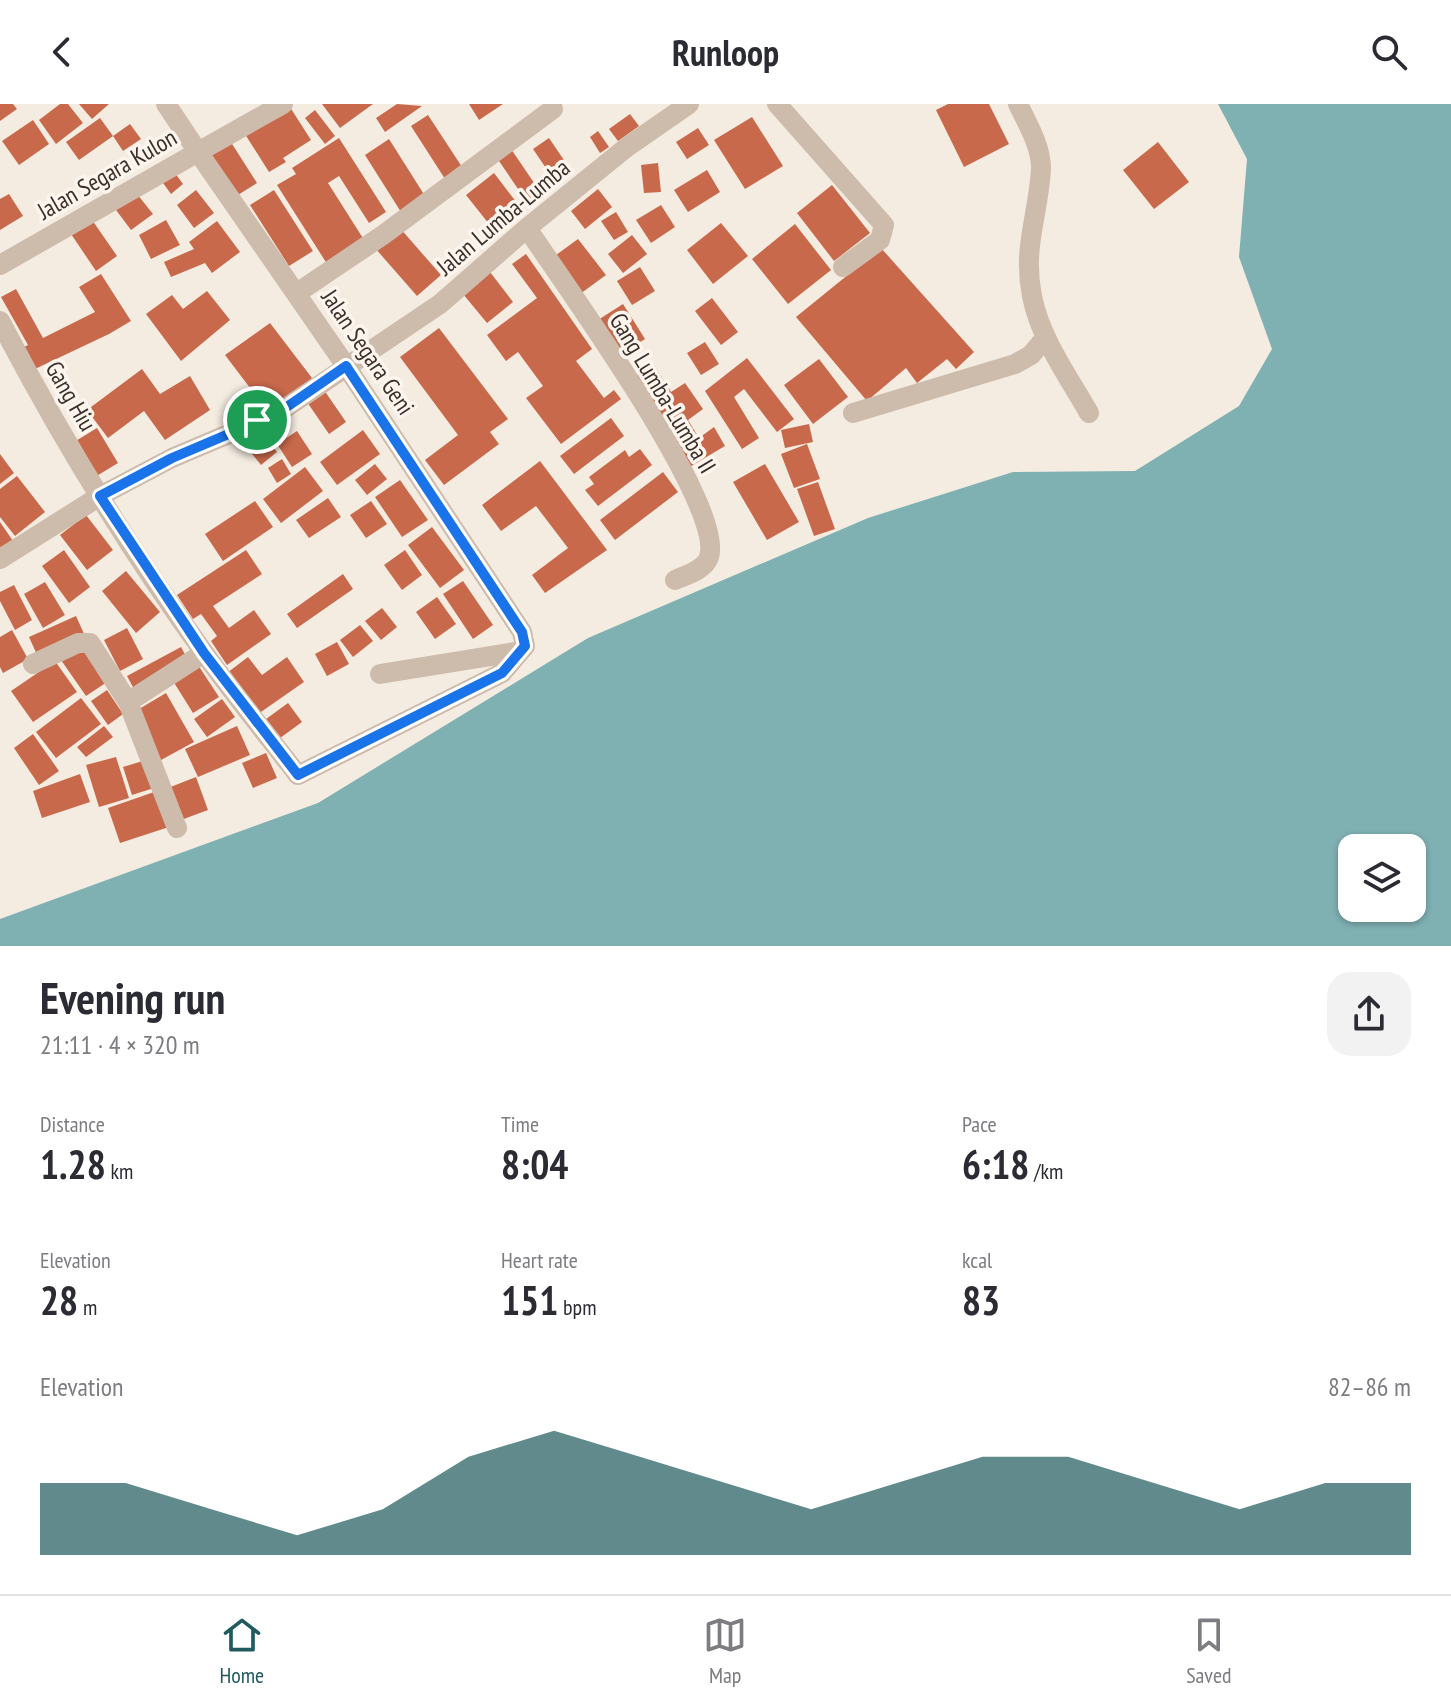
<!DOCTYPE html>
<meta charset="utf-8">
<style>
:root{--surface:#fff;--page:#f2f2f3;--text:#2b2b33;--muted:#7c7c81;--line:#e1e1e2;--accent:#1f5a5e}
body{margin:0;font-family:"PT Sans Narrow",sans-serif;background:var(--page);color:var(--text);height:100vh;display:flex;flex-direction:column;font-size:30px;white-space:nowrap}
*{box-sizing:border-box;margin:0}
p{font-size:26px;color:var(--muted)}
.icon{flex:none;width:44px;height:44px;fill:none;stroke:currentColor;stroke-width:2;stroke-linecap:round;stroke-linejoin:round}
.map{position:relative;height:842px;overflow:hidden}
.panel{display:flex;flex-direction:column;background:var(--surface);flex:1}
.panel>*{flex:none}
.tools{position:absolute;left:1338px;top:730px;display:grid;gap:16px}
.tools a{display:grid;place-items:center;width:88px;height:88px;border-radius:16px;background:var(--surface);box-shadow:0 2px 6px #0004;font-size:40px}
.pin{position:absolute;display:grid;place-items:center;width:68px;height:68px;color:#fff;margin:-34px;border:4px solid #fff;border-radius:50%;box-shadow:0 2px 8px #0007}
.round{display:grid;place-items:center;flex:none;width:84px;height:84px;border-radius:24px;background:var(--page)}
.headline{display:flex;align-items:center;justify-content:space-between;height:136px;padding:0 40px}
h1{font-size:44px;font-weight:700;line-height:60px}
.metrics{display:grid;grid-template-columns:repeat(3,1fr);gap:12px;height:136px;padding:8px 40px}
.metrics div{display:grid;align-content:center}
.metrics b{font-size:40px;font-weight:700}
.metrics small{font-size:22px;font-weight:400}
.metrics p{font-size:22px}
.chart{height:224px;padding:16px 40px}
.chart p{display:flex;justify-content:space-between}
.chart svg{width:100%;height:144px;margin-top:8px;fill:var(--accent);opacity:.7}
header{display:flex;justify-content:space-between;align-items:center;height:104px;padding:0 40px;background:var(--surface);font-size:36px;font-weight:700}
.dock{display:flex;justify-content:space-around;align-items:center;height:112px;border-top:2px solid var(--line);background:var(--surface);font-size:22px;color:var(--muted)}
.dock a{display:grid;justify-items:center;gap:4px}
.dock .active{color:var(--accent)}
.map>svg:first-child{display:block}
</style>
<header><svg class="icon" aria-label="back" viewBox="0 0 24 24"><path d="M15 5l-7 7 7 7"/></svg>Runloop<svg class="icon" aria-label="search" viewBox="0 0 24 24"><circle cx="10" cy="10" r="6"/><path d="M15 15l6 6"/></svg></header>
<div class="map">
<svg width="1451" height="842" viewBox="0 0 1451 842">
<rect width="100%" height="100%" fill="#f4ebe1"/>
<path fill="#7fb0b2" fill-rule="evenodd" d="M1218 0H1451V842H0V815L318 699 588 534 868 414 1013 368 1135 367 1239 302 1272 245 1239 153 1247 55ZM1352 744H1412V804H1352Z"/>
<path fill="#c8694b" d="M0 0H13L17 5 0 17Z
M60 0H68L83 19 56 40 39 16Z
M79 0H109L92 15Z
M288 0 311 36 283 54 286 58 269 68 243 27Z
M322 0H373L340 24Z
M397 0 422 2 385 28 376 14Z
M469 0H503L479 16Z
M948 0H989L1009 40 964 63 936 6Z
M315 6 335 32 325 40 305 14Z
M630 10 639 22 618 37 609 25Z
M428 11 464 66 447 78 411 22Z
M752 13 783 62 745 85 714 36Z
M100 14 113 32 130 20 141 35 123 47 113 32 79 56 66 38Z
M33 16 49 40 19 61 2 37Z
M698 24 709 41 687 55 676 38Z
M598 27 609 43 600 49 590 33Z
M227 32 257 79 233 94 203 47Z
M339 34 386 108 369 119 339 72 328 79 366 139 329 163 277 81 296 70 292 64Z
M549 34 570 65 554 76 533 45Z
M389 35 425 92 401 108 365 51Z
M1158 38 1189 78 1154 105 1123 66Z
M511 45 543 92 529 101 497 54Z
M658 59 661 88 644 89 641 61Z
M707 66 720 88 688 108 674 86Z
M175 69 183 80 171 90 163 79Z
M494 69 520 103 493 125 466 91Z
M832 81 870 129 834 157 797 109Z
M598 85 612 103 585 125 571 107Z
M196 86 214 109 194 124 177 101Z
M274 86 313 147 289 162 250 101Z
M9 90 23 112 0 126V95Z
M137 90 153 110 131 126 116 106Z
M661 101 675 123 651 139 636 116Z
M616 108 628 128 614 136 601 117Z
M90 113 117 152 96 167 69 127Z
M166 116 180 141 151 155 139 131Z
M217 117 240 148 212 169 205 159 171 173 164 158 194 145 189 138Z
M721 119 748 152 713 180 687 146Z
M795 120 831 166 788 200 752 155Z
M399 123 441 171 417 192 375 144Z
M632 131 647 150 623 169 608 150Z
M578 135 606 171 580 190 552 154Z
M881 144 974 248 956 265 947 255 917 279 906 264 867 297 796 213Z
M526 150 592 245 576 257 604 294 614 286 621 295 561 340 526 294 543 282 518 248 506 257 487 231 537 194 512 160Z
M640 163 655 187 632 201 617 177Z
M490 168 513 198 487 219 463 190Z
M101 170 131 217 109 230 35 265 24 243 28 241 1 193 16 185 43 234 95 208 79 183Z
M207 187 230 216 181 257 146 210 172 191 183 205Z
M712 194 738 228 721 241 695 207Z
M623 200 645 235 620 251 598 216Z
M270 219 312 274 278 300 273 293 263 301 225 251Z
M439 224 508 315 490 328 499 340 444 381 425 356 458 331 400 253Z
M705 238 719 260 701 271 687 249Z
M747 254 794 315 777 328 744 285 734 293 759 334 742 345 705 287Z
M819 255 848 293 813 320 784 281Z
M654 261 671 288 685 279 703 305 688 316 699 334 714 323 725 342 686 365 636 272Z
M142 265 160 290 190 272 210 306 165 336 144 307 108 334 87 306Z
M324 286 346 318 329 330 307 298Z
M611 314 624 332 574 370 560 352Z
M809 320 813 338 785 344 781 326Z
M97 324 118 359 95 373 74 338Z
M363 326 380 350 337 381 320 358Z
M260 327 277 348 261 361 244 340Z
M297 327 312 350 292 363 277 340Z
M807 340 820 375 794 384 781 350Z
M640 345 652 361 598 402 585 386 594 380 589 373 625 346 629 353Z
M0 350 14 369 0 380Z
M282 355 291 370 277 379 268 364Z
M540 357 607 446 545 489 532 471 568 444 536 402 501 427 482 401Z
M375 360 387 375 367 391 355 376Z
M765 360 799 418 767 436 733 378Z
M305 363 323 387 281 419 263 395Z
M663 368 678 388 615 436 600 416Z
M17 372 45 408 15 432 0 413V385Z
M400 376 428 416 402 433 375 393Z
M818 378 835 425 814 432 797 385Z
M328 394 341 413 309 434 296 416Z
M255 397 273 423 223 457 205 430Z
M371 397 387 420 366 434 350 411Z
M86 411 113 446 87 466 60 431Z
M0 418 13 437 0 446Z
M432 423 464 466 440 484 408 441Z
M64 446 90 483 69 499 42 462Z
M246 446 262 470 213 502 229 524 254 506 271 530 227 561 211 537 217 532 201 510 193 515 177 491Z
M405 446 422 471 402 486 384 461Z
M126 467 160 508 136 529 102 487Z
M343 470 353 485 297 524 287 510Z
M463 477 493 521 473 535 443 490Z
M45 478 65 511 43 524 24 490Z
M14 481 32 516 15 526 0 497V488Z
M437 493 456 520 435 535 416 508Z
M382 504 397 523 381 536 365 517Z
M76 512 85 532 38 553 29 533Z
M360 521 373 537 353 553 340 536Z
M127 524 143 555 120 567 104 536Z
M12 526 28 555 3 569 0 563V533Z
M337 538 349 560 327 572 315 550Z
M82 541 107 578 86 592 61 556Z
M181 543 188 556 134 585 127 572Z
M248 553 262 571 287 553 304 578 258 610 227 569Z
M55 557 77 588 33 618 11 587Z
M198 561 219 593 193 609 173 577Z
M107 586 123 610 108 621 91 597Z
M166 589 194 638 161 656 134 608Z
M81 594 101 620 56 654 36 628Z
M222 595 235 613 207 633 194 615Z
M288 599 302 618 276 637 262 618Z
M104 622 113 633 86 653 77 643Z
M237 622 250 651 198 673 185 645Z
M33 630 59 667 39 681 14 644Z
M266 649 277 674 253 684 242 659Z
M116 653 129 694 99 703 86 661Z
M146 656 154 684 132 691 123 663Z
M80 670 90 698 42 714 33 687Z
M196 673 208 706 181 716 168 684Z
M157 687 169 723 120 739 108 704Z"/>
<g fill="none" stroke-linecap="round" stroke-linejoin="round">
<path stroke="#cdbbac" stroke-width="20" d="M777 0 884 121 880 136 843 163
M1018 0C1027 19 1041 42 1041 64 1039 110 1022 143 1032 192 1040 234 1068 272 1089 309
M527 124C561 176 726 401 709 453 705 466 686 471 675 476
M297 189 383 131 553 5
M0 217C60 332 129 445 205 550 234 591 267 631 298 671L502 569 525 542 522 528 346 262 198 48 283 0
M853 309 1015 260 1031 251 1046 233
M0 455 100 392 172 354 278 309 440 200 527 124 627 43 689 0
M33 560 78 539H90L128 598 177 724
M380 570 521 547
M128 598 204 549"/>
<path stroke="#cdbbac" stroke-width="20" d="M0 161 198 48 166 0"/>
</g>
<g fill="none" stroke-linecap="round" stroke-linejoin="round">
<g stroke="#fff" stroke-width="16">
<path id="route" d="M346 262 522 528 525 542 502 569 298 671 204 549 100 392 172 354 278 309Z"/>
</g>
<use href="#route" stroke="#1a73e8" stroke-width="10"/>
</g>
<g text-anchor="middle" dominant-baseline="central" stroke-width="7" stroke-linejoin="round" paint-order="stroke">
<g font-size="24" fill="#3b302b" stroke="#fbf5ee">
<text transform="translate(107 70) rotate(-30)">Jalan Segara Kulon</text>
<text transform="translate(503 113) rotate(-40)">Jalan Lumba-Lumba</text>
<text transform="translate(368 248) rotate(56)">Jalan Segara Geni</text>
<text transform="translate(663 289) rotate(59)">Gang Lumba-Lumba II</text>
<text transform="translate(71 292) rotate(60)">Gang Hiu</text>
</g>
</g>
</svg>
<div class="tools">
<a><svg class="icon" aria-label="layers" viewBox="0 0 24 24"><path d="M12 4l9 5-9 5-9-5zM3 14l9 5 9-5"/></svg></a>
</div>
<div class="pin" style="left:257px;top:316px;background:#1e9e55"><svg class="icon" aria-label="arrive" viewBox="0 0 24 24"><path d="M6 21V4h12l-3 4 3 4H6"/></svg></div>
</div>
<section class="panel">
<div class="headline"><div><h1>Evening run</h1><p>21:11 · 4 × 320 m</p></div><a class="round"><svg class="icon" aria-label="share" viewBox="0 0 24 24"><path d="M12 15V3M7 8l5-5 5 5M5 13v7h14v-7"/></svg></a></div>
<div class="metrics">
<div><p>Distance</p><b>1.28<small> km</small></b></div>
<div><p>Time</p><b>8:04</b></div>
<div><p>Pace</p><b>6:18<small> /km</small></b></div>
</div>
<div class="metrics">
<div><p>Elevation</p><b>28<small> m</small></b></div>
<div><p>Heart rate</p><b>151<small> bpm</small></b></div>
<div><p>kcal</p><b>83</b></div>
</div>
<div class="chart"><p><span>Elevation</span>82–86 m</p>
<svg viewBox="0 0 160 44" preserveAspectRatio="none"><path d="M0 44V22L10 22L20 30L30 38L40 30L50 14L60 6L70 14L80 22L90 30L100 22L110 14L120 14L130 22L140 30L150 22L160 22V44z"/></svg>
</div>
</section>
<nav class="dock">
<a class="active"><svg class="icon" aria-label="home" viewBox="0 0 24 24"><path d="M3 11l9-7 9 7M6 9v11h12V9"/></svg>Home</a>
<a><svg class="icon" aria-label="map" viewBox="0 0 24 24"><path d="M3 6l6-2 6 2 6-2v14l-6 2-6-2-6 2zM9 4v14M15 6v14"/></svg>Map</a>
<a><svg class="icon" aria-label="saved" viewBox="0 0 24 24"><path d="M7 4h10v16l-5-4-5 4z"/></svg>Saved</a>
</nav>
